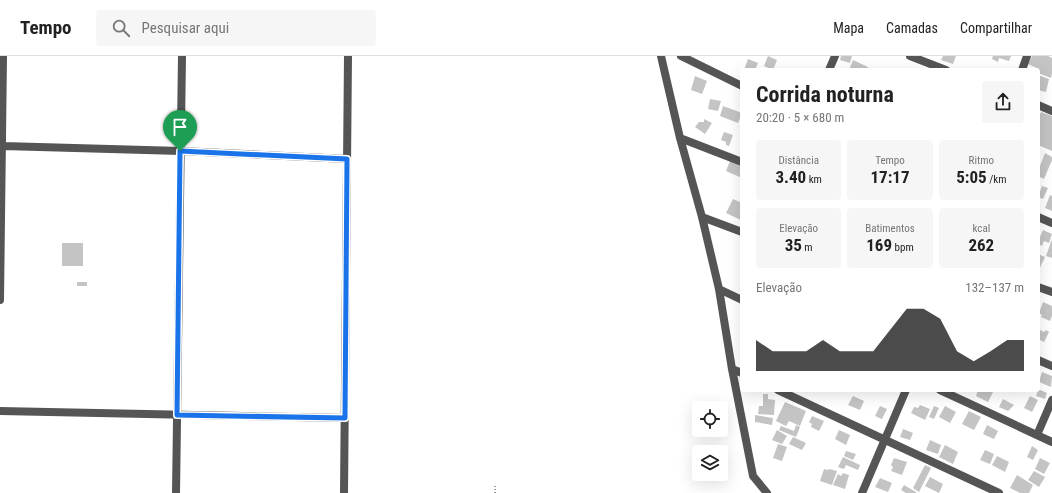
<!DOCTYPE html>
<html lang="pt">
<meta charset="utf-8">
<style>
:root{--surface:#fff;--page:#f6f6f6;--text:#222;--muted:#767676;--line:#e0e0e0;--accent:#000}
body{margin:0;font-family:"Roboto Condensed",sans-serif;background:var(--page);color:var(--text);height:100vh;display:flex;flex-direction:column;font-size:15px;white-space:nowrap}
*{box-sizing:border-box;margin:0}
p{font-size:13px;color:var(--muted)}
.icon{flex:none;width:22px;height:22px;fill:none;stroke:currentColor;stroke-width:2;stroke-linecap:round;stroke-linejoin:round}
.map{position:relative;flex:1;overflow:hidden}
.panel{position:absolute;left:740px;top:12px;width:300px;height:324px;display:flex;flex-direction:column;background:var(--surface);border-radius:4px;box-shadow:0 4px 16px #0002}
.panel>*{flex:none}
.buttons{position:absolute;left:692px;top:345px;display:grid;gap:8px}
.buttons a{display:grid;place-items:center;width:36px;height:36px;border-radius:4px;background:var(--surface);box-shadow:0 4px 16px #0002;font-size:20px}
.pin{position:absolute;display:grid;place-items:center;width:34px;height:34px;color:#fff;margin:-41px -17px;border-radius:50% 50% 50% 0;rotate:-45deg;box-shadow:0 0 4px #0007}
.pin .icon{rotate:45deg}
.round{display:grid;place-items:center;flex:none;width:42px;height:42px;border-radius:4px;background:var(--page)}
.headline{display:flex;align-items:center;justify-content:space-between;height:68px;padding:0 16px}
h1{font-size:22px;font-weight:700;line-height:30px}
.metrics{display:grid;grid-template-columns:repeat(3,1fr);gap:6px;height:68px;padding:4px 16px}
.metrics div{display:grid;align-content:center;border-radius:4px;background:var(--page);text-align:center}
.metrics b{font-size:17px;font-weight:700}
.metrics small{font-size:11px;font-weight:400}
.metrics p{font-size:11px}
.chart{height:112px;padding:8px 16px}
.chart p{display:flex;justify-content:space-between}
.chart svg{width:100%;height:72px;margin-top:4px;fill:var(--accent);opacity:.7}
header{display:flex;align-items:center;gap:24px;box-sizing:border-box;height:56px;padding:0 20px;background:var(--surface);border-bottom:1px solid var(--line)}
header strong{font-size:19px}
nav{display:flex;gap:22px;margin-inline-start:auto;font-size:14px}
.search{width:280px;height:36px;background:var(--page);display:flex;align-items:center;gap:10px;box-sizing:border-box;padding:0 14px;border-radius:4px;color:var(--muted);font-size:15px}
.map>svg:first-child{display:block}
</style>
<header>
<strong>Tempo</strong>
<div class="search"><svg class="icon" aria-label="search" viewBox="0 0 24 24"><circle cx="10" cy="10" r="6"/><path d="M15 15l6 6"/></svg>Pesquisar aqui</div>
<nav><a>Mapa</a><a>Camadas</a><a>Compartilhar</a></nav>
</header>
<div class="map">
<svg width="1052" height="437" viewBox="0 0 1052 437">
<rect width="100%" height="100%" fill="#fff"/>
<path fill="#c4c4c4" d="M768 0 777 4 773 14 764 10Z
M841 0H852L850 7 840 4Z
M943 0H956L953 8 941 4Z
M993 0H1011L1009 5 999 2 998 6 992 3Z
M1032 0H1048L1052 2V17L1051 22 1038 17 1039 13 1028 8Z
M748 3 758 7 755 14H744Z
M853 4 868 11 867 14H849Z
M1038 19 1049 23 1046 36 1038 34Z
M695 20 707 25 702 38 691 34Z
M710 43 721 45 718 55 708 53Z
M723 50 742 57 738 67 720 60Z
M1041 56 1052 60V95L1038 89V63Z
M704 63 712 67 705 78 695 71 699 66H704Z
M724 76 733 79 729 90 726 89V86L721 84Z
M1045 97 1052 101V104L1044 123 1038 120V115Z
M730 105 742 109V122L726 115Z
M1042 130 1048 132 1043 143 1038 141Z
M1050 139 1052 140V155L1045 152Z
M733 143 742 147 741 164 726 157Z
M1043 174 1052 178 1049 187 1044 185 1042 190 1038 188V180L1040 181Z
M1052 183V202L1046 200Z
M62 187H83V210H62Z
M1038 198 1045 201 1038 216Z
M77 226H87V230H77Z
M1043 246 1052 250V260L1050 265 1041 261 1042 259 1039 257Z
M1038 273 1044 276 1046 274 1049 276 1044 286 1038 283Z
M1042 316 1052 320 1051 331 1039 326Z
M1038 333 1047 337 1045 343 1036 340Z
M978 334H994L988 346 976 340Z
M763 338H768V343L775 344 774 359 758 358 759 350H763Z
M853 340 864 345 860 354 848 349Z
M1030 340 1038 344 1032 356 1024 352Z
M1003 343 1014 349 1008 355 999 351Z
M785 346 806 355 800 370 789 365 786 370 776 365Z
M920 349 930 353 925 364 911 357 914 351 918 352Z
M880 350 887 353 882 363 875 360Z
M934 350 939 352 934 363 929 361Z
M945 350 956 356 950 367 939 361Z
M969 355 981 361 974 374 962 368Z
M755 359 773 362 772 369 755 366Z
M812 360 824 365 819 375 811 371 812 368 809 366Z
M796 369 800 371 796 381 779 374 781 370 794 375Z
M987 369 998 375 994 383 983 378Z
M903 373 913 377 910 384 900 381Z
M777 374 787 380 782 388 772 384Z
M839 374 850 379 846 389 835 383Z
M793 381 806 387 802 394 789 388Z
M930 384 941 389 938 398 926 394Z
M778 388 787 391 782 405 773 402Z
M945 389 958 396 953 408 939 401Z
M1032 390 1038 394 1033 404 1027 401Z
M985 394 994 398 990 408 980 404Z
M846 395 856 398 853 404 844 400Z
M997 400 1009 406 1005 416 992 409Z
M843 401 860 409 858 414 846 409 844 413 838 411Z
M894 402 907 406 902 419 891 415 893 411 891 409Z
M1040 402 1050 407 1044 418 1035 413Z
M925 409 931 412 919 436 913 432Z
M824 413 828 414 829 413 837 415 832 429 820 425Z
M1034 415 1045 421 1039 431 1028 424Z
M843 417 849 419 845 433 833 429 838 418 841 420Z
M1017 419 1033 429 1029 437H1020L1010 432Z
M930 421 943 428 939 437 925 430Z
M880 422 892 427 888 436 875 431Z
M904 429 916 436V437H906L901 434Z"/>
<g fill="none" stroke-linecap="round" stroke-linejoin="round">
<path stroke="#777" stroke-width="1.5" stroke-dasharray="1 2" stroke-linecap="butt" d="M495 437V429"/>
<path stroke="#555" stroke-width="8" d="M661 0 680 82 702 161 719 233 732 313 753 420 767 437
M681 0 742 30
M910 0 946 14
M829 14 835 0
M1022 14 1027 0
M1038 49 1052 55
M680 82 742 106
M3 90 181 95 347 103
M702 161 742 176
M1038 161 1052 167
M1038 231 1052 236
M719 233 742 244
M0 244 3 0
M1038 304 1052 310
M732 313 742 317
M778 334 999 437
M940 334 1052 386
M0 355 345 362
M1037 379 1052 344
M176 437 182 0
M344 437 348 0
M862 437 906 334"/>
</g>
<g fill="none" stroke-linecap="round" stroke-linejoin="round">
<g stroke="#fff" stroke-width="8">
<path id="route" d="M180 95 347 103 345 362 177 359Z"/>
</g>
<use href="#route" stroke="#1a73e8" stroke-width="5"/>
</g>
</svg>
<div class="buttons">
<a><svg class="icon" aria-label="locate" viewBox="0 0 24 24"><circle cx="12" cy="12" r="6"/><path d="M12 2v4M12 18v4M2 12h4M18 12h4"/></svg></a>
<a><svg class="icon" aria-label="layers" viewBox="0 0 24 24"><path d="M12 4l9 5-9 5-9-5zM3 14l9 5 9-5"/></svg></a>
</div>
<div class="pin" style="left:180px;top:95px;background:#1e9e55"><svg class="icon" aria-label="arrive" viewBox="0 0 24 24"><path d="M6 21V4h12l-3 4 3 4H6"/></svg></div>
<section class="panel">
<div class="headline"><div><h1>Corrida noturna</h1><p>20:20 · 5 × 680 m</p></div><a class="round"><svg class="icon" aria-label="share" viewBox="0 0 24 24"><path d="M12 15V3M7 8l5-5 5 5M5 13v7h14v-7"/></svg></a></div>
<div class="metrics">
<div><p>Distância</p><b>3.40<small> km</small></b></div>
<div><p>Tempo</p><b>17:17</b></div>
<div><p>Ritmo</p><b>5:05<small> /km</small></b></div>
</div>
<div class="metrics">
<div><p>Elevação</p><b>35<small> m</small></b></div>
<div><p>Batimentos</p><b>169<small> bpm</small></b></div>
<div><p>kcal</p><b>262</b></div>
</div>
<div class="chart"><p><span>Elevação</span>132–137 m</p>
<svg viewBox="0 0 160 44" preserveAspectRatio="none"><path d="M0 44V25L10 32L20 32L30 32L40 25L50 32L60 32L70 32L80 19L90 6L100 6L110 12L120 32L130 38L140 32L150 25L160 25V44z"/></svg>
</div>
</section>
</div>
